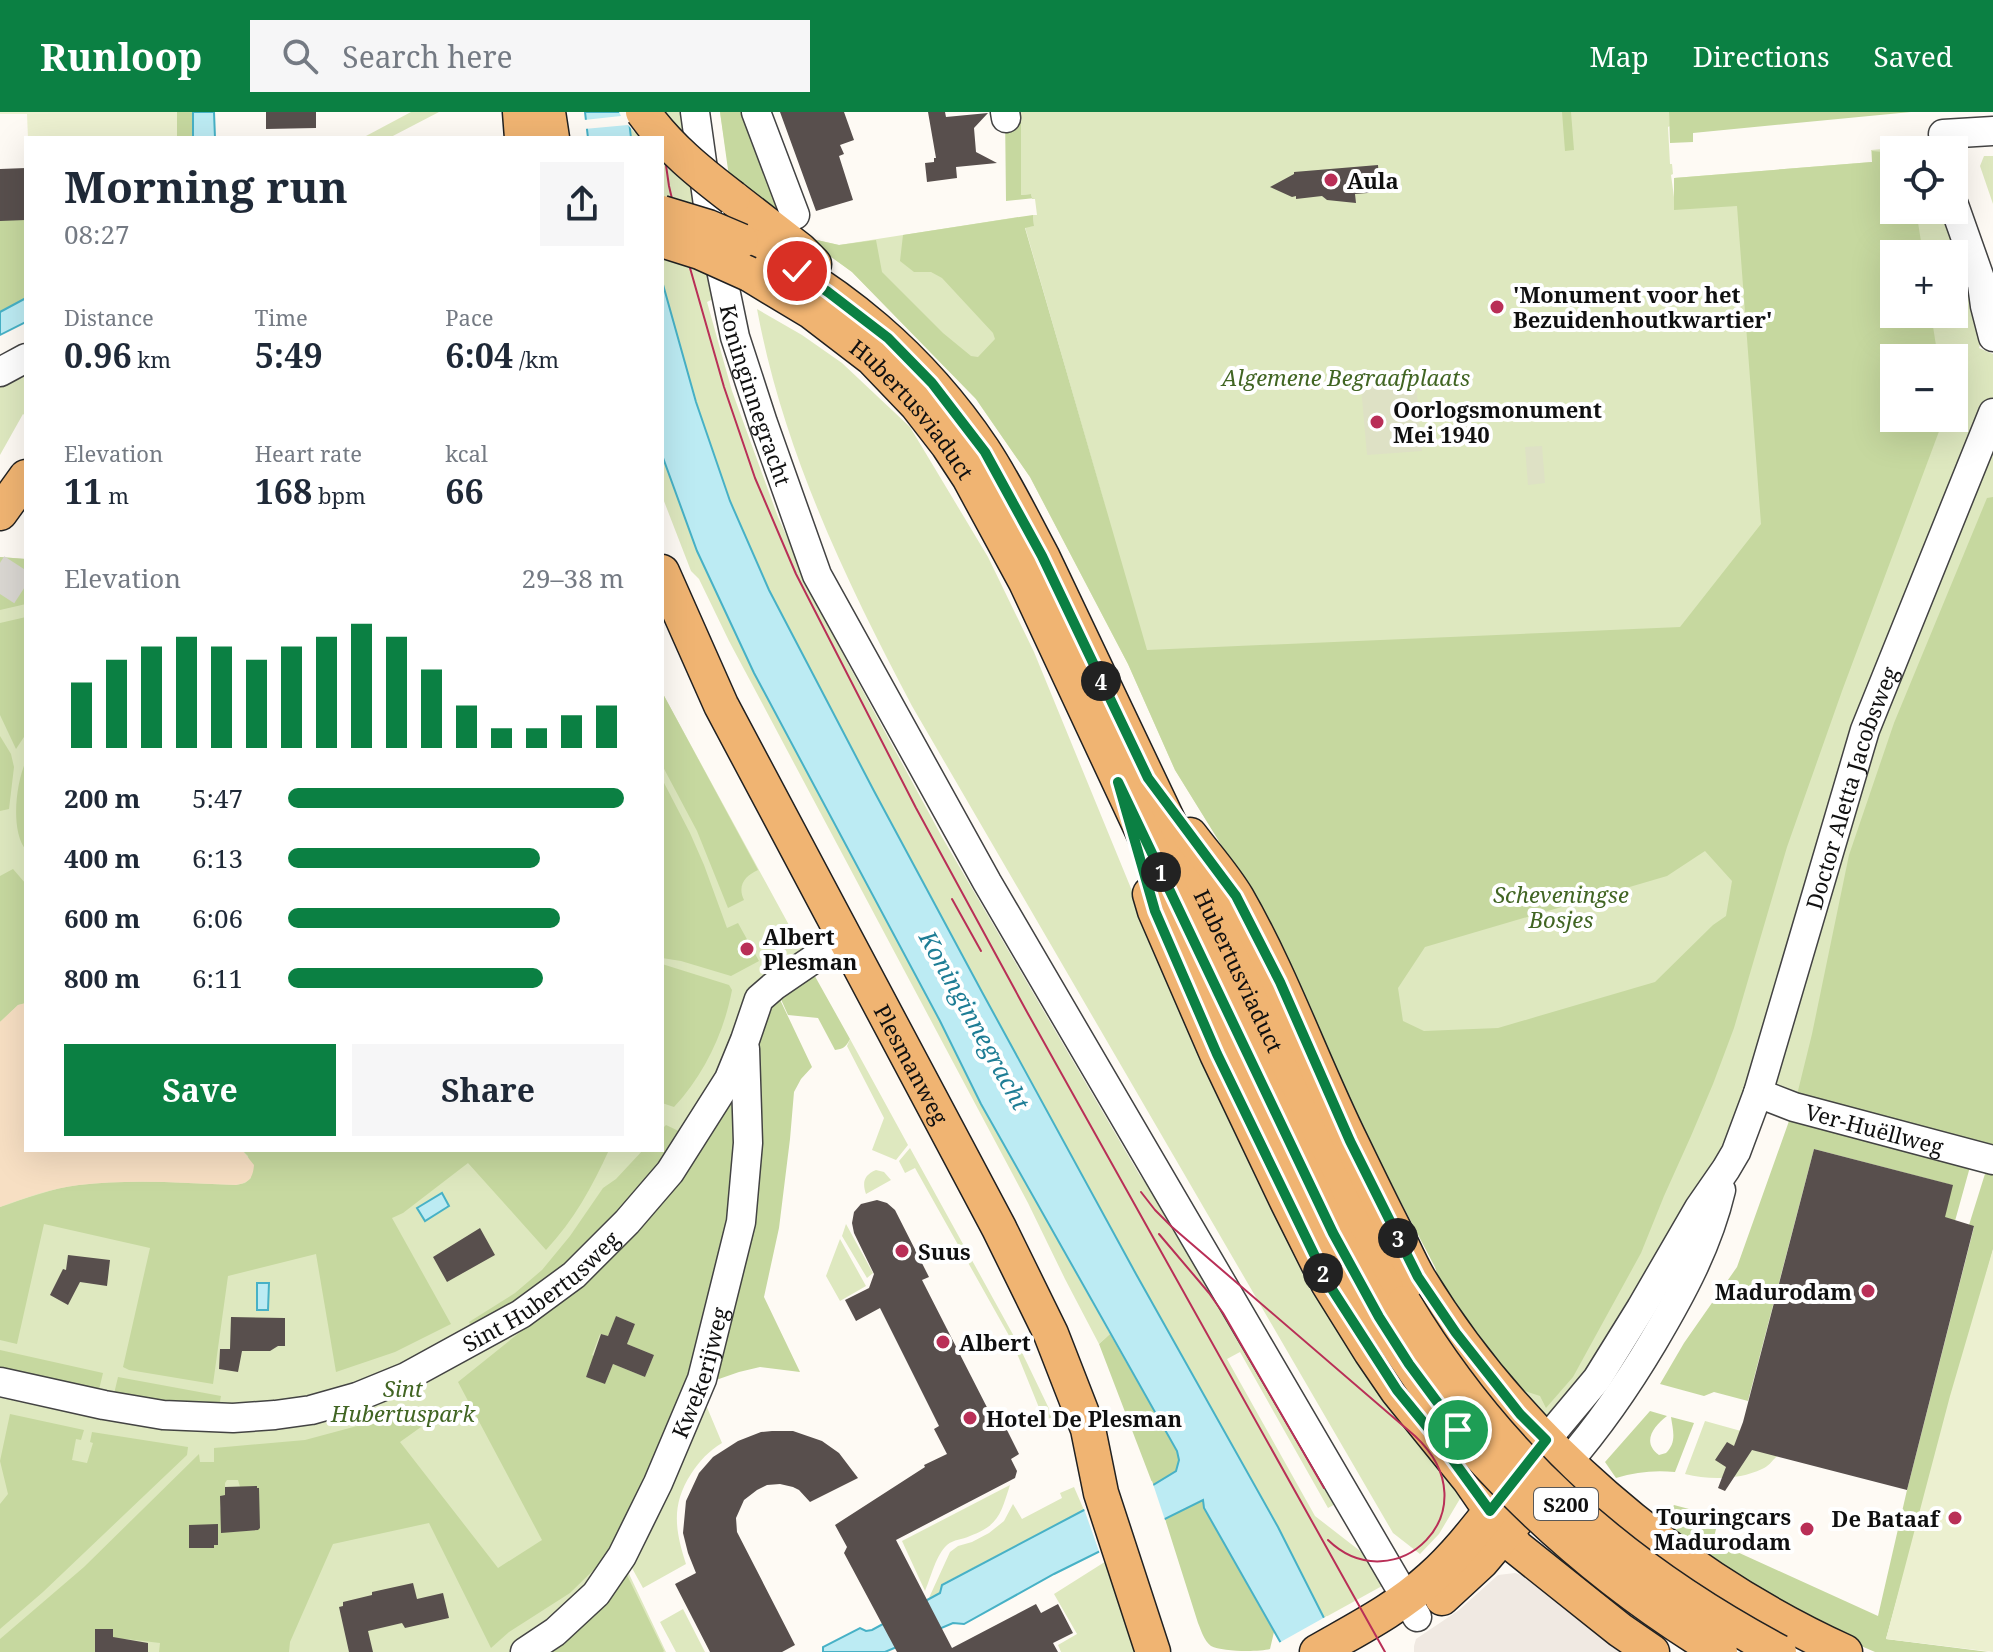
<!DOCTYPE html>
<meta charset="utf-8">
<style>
:root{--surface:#fff;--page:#f6f6f7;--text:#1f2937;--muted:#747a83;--accent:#0b8043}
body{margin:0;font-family:"Noto Serif",serif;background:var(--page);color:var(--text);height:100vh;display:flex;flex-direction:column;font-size:30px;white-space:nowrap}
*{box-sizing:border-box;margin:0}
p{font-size:26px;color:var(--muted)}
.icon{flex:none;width:44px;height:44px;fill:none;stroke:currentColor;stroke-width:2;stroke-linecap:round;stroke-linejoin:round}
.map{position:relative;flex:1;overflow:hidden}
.details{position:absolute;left:24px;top:24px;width:640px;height:1016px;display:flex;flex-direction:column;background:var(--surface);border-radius:0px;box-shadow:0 8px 32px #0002}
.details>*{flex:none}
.fabs{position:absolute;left:1880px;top:24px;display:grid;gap:16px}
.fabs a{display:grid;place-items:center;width:88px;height:88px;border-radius:0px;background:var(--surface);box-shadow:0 8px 32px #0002;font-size:40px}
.pin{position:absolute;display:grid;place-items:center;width:68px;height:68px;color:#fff;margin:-34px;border:4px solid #fff;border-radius:50%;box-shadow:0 2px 8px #0007}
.km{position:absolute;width:40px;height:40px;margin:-20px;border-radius:50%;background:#222;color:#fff;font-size:22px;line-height:40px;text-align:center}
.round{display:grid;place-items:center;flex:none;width:84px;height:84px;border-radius:0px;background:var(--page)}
.head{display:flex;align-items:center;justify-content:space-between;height:136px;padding:0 40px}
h1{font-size:44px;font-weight:700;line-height:60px}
.metrics{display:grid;grid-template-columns:repeat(3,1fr);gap:12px;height:136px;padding:8px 40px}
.metrics div{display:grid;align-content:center}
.metrics b{font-size:34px;font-weight:700}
.metrics small{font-size:22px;font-weight:400}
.metrics p{font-size:22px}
.chart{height:224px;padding:16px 40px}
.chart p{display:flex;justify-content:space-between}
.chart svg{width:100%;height:144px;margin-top:8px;stroke:var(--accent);stroke-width:6}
.button{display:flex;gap:16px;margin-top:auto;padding:16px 40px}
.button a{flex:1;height:92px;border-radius:0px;background:var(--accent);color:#fff;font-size:32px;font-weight:700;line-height:92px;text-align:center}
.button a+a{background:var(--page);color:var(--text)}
ul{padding:0 40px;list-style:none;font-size:26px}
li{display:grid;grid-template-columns:128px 96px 1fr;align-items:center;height:60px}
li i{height:20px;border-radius:10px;background:var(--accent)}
header{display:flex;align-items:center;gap:48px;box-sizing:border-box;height:112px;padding:0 40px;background:var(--accent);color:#fff}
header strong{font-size:38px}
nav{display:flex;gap:44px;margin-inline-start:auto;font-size:28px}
.search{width:560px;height:72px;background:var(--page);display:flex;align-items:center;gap:20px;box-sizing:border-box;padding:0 28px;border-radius:0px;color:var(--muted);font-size:30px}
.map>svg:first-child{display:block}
</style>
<header>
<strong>Runloop</strong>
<div class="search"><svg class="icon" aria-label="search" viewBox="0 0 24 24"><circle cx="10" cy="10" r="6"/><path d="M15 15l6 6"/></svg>Search here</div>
<nav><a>Map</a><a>Directions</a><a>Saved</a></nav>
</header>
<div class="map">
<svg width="1993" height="1540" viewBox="0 0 1993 1540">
<rect width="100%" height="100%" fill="#fefaf4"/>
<path fill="#dee8bf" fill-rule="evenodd" d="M411 0H439L389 26H367L366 24Z
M628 0H680L695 100 713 187 707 190 732 279 778 405 809 473 845 546 942 725 1139 1062 1158 1089 1341 1389 1328 1396 1240 1240 1227 1247 1315 1404 1364 1442 1382 1474 1324 1506 1278 1415 1136 1162 982 880 874 679 769 478 730 389 696 290 662 169V26H631Z
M720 0 787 111 808 126 839 133 1018 105 1107 401 1025 115 1034 114 1033 103H1037L1035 87H1032L1031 82 1021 83V0H1669L1670 14 1668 15 1670 52H1672L1673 62 1671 63 1674 85V66L1872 50 1871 38 1928 33 1929 38H1894V98H1943L1983 224 1979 236 1993 242V1050L1758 981 1550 1325 1456 1221 1435 1155 1364 1019 1294 864 1256 789 1175 658 1128 552 1030 365 976 287 852 160 731 72ZM1894 142H1954V202H1894ZM1894 246H1954V306H1894Z
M1984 44H1993V92L1980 54Z
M757 197 802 223 842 251 910 315 988 445 1034 540 1199 942 1312 1181 1371 1240 1467 1375 1439 1422 1420 1442 1393 1421 912 594C846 469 783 338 757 197Z
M26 252V304L23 302 0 343V267Z
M662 343 697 439 754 561 940 909 981 992 1110 1222 1099 1232 1065 1167 1028 1091 729 529 699 467 691 459 662 384Z
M0 445 26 447V1038H662V580L808 848 774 873 621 1445 666 1540H0Z
M850 927 908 1033 896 1048 872 1038 884 1006 847 934Z
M910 1036 1016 1228 1053 1305 1044 1308 1012 1229 915 1056 905 1061 899 1049Z
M876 1058 884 1060 891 1068 866 1082C862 1070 864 1063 876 1058Z
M846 1112 873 1161 867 1166 842 1124Z
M840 1127 866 1174 840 1189 826 1164Z
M701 1281 722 1331C709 1339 700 1348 691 1362 671 1393 675 1418 686 1452L643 1476 627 1447Z
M1705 1309 1759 1324 1777 1344C1772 1349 1768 1355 1762 1357 1739 1368 1709 1368 1685 1362Z
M1010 1373C1001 1400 1000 1413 970 1424 962 1428 954 1427 947 1433 936 1443 931 1465 925 1479L902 1429Z
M1074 1375 1084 1398 942 1472 940 1481 928 1488 950 1440 958 1434 972 1430 989 1421 1004 1409 1013 1392 1022 1407 1062 1386 1060 1381Z
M1111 1446 1137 1540H1061L1058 1533 1077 1522 1054 1482Z
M683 1497 705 1540H676L660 1510Z"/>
<path fill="#c6d89f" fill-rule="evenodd" d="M177 0H193V26H177Z
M720 0H745L788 112 808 126 839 133 876 128 882 160 943 221 971 244 978 245 995 227 993 221 942 166 931 160H914L900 149 903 123 1033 103 1034 114 1025 116 1147 538 1680 515 1761 412 1737 94 1674 98V66L1872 50V39L1894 41V98H1916L1923 142H1894V202H1931L1938 246H1894V306H1944L1842 579 1787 735 1734 916 1713 972 1691 1024 1664 1084 1641 1141 1573 1265 1546 1296 1540 1284 1519 1277 1456 1221 1435 1155 1364 1019 1294 864 1256 789 1175 658 1128 552 1030 365 976 287 852 160 730 72ZM1705 739 1732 769 1726 804 1713 813 1655 870 1498 916 1424 919 1403 909 1398 876 1425 835 1667 764Z
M1005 0H1021V83L1031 82 1032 86H1035L1006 89Z
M1562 0H1571L1574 38 1565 39Z
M1669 0H1911L1693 21V30L1670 31Z
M26 106V186L0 200V107Z
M1993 385V1138L1886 1527 1989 1540H1875L1817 1515 1662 1414 1674 1393 1719 1405 1713 1429 1878 1504 1907 1378 1974 1115 1969 1113 1989 1049 1973 1044 1955 1109 1944 1106 1952 1073 1814 1037 1748 1289 1714 1280 1704 1284 1660 1272 1684 1231 1737 1155 1794 995 1812 922 1849 743 1894 611 1987 386Z
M0 445 26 447V492L0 498Z
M26 505V622L16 637 0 603V511Z
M662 580 758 758C745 764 737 773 744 788L728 796 697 719 662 653Z
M0 624 11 642 14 655 9 697 0 699Z
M26 649V738C10 719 16 670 26 649Z
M662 667 690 721 704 753 727 816 738 811 759 849 731 864 681 849 662 846Z
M13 757 26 772V891L18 893 0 910V764Z
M807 850 850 927C846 935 843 937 835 938L818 906 788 903 775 874Z
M662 852 729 873 732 878C724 921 704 963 674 995L662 991Z
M774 875 812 955 801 967 794 980 790 1027 779 1116 764 1185 800 1260 760 1255 739 1260 716 1268 752 932Z
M731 979 741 1058 697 1250 614 1438 570 1481 509 1520 491 1536 429 1411 333 1432 290 1530 289 1540H159L160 1531 126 1527 113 1532V1517H96L95 1540H0V1527L84 1455 199 1342 200 1350H214V1336L305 1328 372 1310 406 1296 421 1315 400 1330 498 1456 542 1428 458 1270 534 1209ZM616 1204 635 1212 627 1232 654 1243 645 1265 613 1252 605 1272 586 1265 595 1245 592 1243 600 1222 608 1224ZM227 1368H238L240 1375 258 1418 227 1420 220 1396 221 1384 225 1383V1371ZM189 1413 217 1416 218 1433H214L213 1436 189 1435Z
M666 1013 685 1022 662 1054 561 1161 474 1217 469 1210 515 1181 542 1158 570 1124 603 1076 616 1067 643 1038H662V1017Z
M242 1038H609C592 1075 574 1108 546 1138L468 1051 403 1101 392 1106 451 1212 395 1240 336 1260 316 1142 228 1164 213 1272 129 1258 123 1255 150 1136 44 1112 17 1232 0 1228V1095C25 1087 52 1076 79 1073 131 1067 183 1071 236 1073L245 1071 251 1066 248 1044Z
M1110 1222 1177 1339 1179 1348 1176 1359 1153 1373 1099 1232Z
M0 1238 103 1261 98 1282 0 1260Z
M118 1265 221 1284 219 1295 113 1286Z
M1650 1299 1667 1304C1654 1314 1641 1330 1659 1343L1666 1341C1677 1330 1673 1319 1671 1305L1694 1311 1675 1360C1654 1358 1636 1360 1616 1366L1605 1350Z
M10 1302 84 1318 81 1328 76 1327 72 1348 87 1351 93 1331 90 1330 92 1320 188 1335 187 1343 43 1480 0 1517V1392L8 1382 0 1349Z
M1204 1387V1396L1274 1520 1270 1537C1259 1540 1222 1540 1211 1534 1204 1529 1201 1518 1198 1511L1165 1407Z
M627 1463 664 1539 663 1540H537L584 1504Z"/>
<path fill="#f7dfc3" d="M26 891V1038H242L254 1053C253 1066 249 1071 236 1073 183 1071 131 1067 79 1073 52 1076 24 1086 0 1095V910L18 893Z"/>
<path fill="#dee1c5" d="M1416 271 1422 339 1367 343 1361 275Z
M1542 334 1545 371 1528 373 1525 335Z"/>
<path fill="#ecf0d0" d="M0 0H177V26H28L27 2H0Z
M1993 1137V1540L1886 1527 1950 1284Z"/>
<path fill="#f0e9e2" d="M1515 1461 1524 1464 1619 1540H1414V1534L1416 1527 1459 1498 1498 1463Z"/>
<path fill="#bcebf3" stroke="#47b1c6" stroke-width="2" d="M193 0H214L215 26H193Z
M585 0H628L631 26H588Z
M662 169 696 290 730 389 769 478 874 679 982 880 1136 1162 1278 1415 1324 1506 1343 1540H1286L1204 1396 1203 1388 1054 1462 964 1512 953 1511 885 1540H823V1535L860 1516 866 1519 872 1518 940 1481 942 1473 1084 1398 1153 1373 1176 1359 1179 1348 1177 1339 981 992 940 909 754 561 697 439 662 343Z
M26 186V210L0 223V200Z
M442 1081 449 1094 425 1109 417 1096Z
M257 1171H269L268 1198H257Z"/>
<path fill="#fefaf4" d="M619 0H632L635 21 628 13 584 17V8L621 4Z
M1152 1369 1166 1411 1101 1445 1083 1394Z
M1327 1504 1347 1540H1282L1277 1532Z"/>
<path fill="#584f4d" d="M266 0H316V16L266 17Z
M780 0H844L854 28 840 33 844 42 839 44 853 88 816 99Z
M928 0H945L946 5 988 1 974 16 976 40 997 51 956 55 957 66 927 70 925 51 934 50V46H936Z
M1378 53 1380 80 1355 82 1356 91 1327 88 1322 84 1296 87V84L1292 85 1270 75 1294 62V60Z
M26 56V108L0 109V57Z
M1814 1037 1953 1073 1945 1105 1974 1114 1907 1378 1752 1338 1725 1379 1718 1376 1726 1355 1715 1348 1727 1330 1734 1334 1743 1310Z
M877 1088 887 1091 895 1098 929 1165 922 1168 996 1313H997L1000 1317 1005 1314 1019 1342 1011 1347 1017 1359 1015 1366 896 1428 952 1536 1036 1492 1041 1501 1058 1492 1073 1521 1053 1531 1058 1540H897L844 1441 847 1435 835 1413 925 1355 924 1353 947 1342 934 1317 939 1314 880 1196 856 1209 845 1188 869 1176 874 1162 854 1121 852 1111 854 1100 861 1092Z
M480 1116 495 1143 447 1170 433 1145Z
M68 1143 110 1148 107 1174 80 1170 68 1193 50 1183 63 1157 66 1158Z
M616 1204 635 1212 627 1232 654 1243 645 1265 613 1252 605 1272 586 1265 601 1222 608 1224Z
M231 1205 285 1206V1234H278L270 1239H242L238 1260 219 1257 220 1237H230Z
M772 1319H793L822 1329 839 1341 858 1366 810 1390 799 1378 793 1375 780 1372 767 1373 757 1378 744 1388 736 1406 737 1420 795 1533 782 1540H710L675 1472 696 1461 688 1441 683 1421 686 1389 699 1361 713 1345 738 1329 761 1320Z
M257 1374V1376H259L260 1416 258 1418 221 1421 220 1384 225 1383V1375Z
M218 1412V1433H214V1436H189V1413Z
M413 1471 417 1487 443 1481 449 1506 405 1516 402 1511 368 1519 373 1540H349L339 1495 343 1494V1490L372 1483V1480Z
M95 1517H113V1525L148 1531V1540H95Z"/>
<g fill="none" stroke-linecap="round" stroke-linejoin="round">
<path stroke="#dad7d2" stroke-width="34" stroke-dasharray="34 17" stroke-linecap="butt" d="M0 482 26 442"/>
<g stroke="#434343" stroke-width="31">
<g id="minor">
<path id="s1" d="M695 0 709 100 735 225 763 311 817 463 987 770 1417 1505"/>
<path d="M756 0 795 103"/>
<path d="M1005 0 1006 6"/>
<path d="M1943 22 1993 19"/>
<path d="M1954 93 1982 172 1985 194 1993 225"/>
<path d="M0 260 26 246"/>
<path id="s2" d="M1758 981 1794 995 1993 1048"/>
<path id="s3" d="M0 1270 104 1293 163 1303 233 1306 275 1303 311 1298 357 1285 406 1265 521 1202 574 1163 627 1110 670 1060 729 967 745 928 759 887 774 874 818 844 846 828"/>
<path id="s4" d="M1546 1328 1597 1267 1641 1196 1699 1096 1726 1057 1736 1040 1758 981 1865 618 1993 301"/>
<path d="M1567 1351C1600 1313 1628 1272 1653 1230 1682 1181 1708 1133 1721 1078"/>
<path id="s5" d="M525 1540 555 1520 596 1482 622 1444 658 1371 702 1267 741 1110 748 1031 745 937"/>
</g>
</g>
<g stroke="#212121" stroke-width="37">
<g id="major">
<path d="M520 0 522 26"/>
<path d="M548 0 552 26"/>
<path d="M733 86 800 138 814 152"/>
<path id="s6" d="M741 129C839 176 922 247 983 338 1005 371 1023 409 1042 444L1357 1106 1404 1191"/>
<path id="s7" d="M749 162 812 200 872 246 917 293 948 333 969 365 1026 470 1286 1026 1333 1121 1379 1205"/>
<path d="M0 401 26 365"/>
<path id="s8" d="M662 460 721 593 999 1116 1051 1222 1088 1317 1101 1381 1153 1540"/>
<path d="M1190 723C1205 743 1224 764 1237 786 1282 864 1312 951 1352 1032 1366 1061 1380 1090 1395 1119 1403 1135 1410 1152 1419 1167 1516 1326 1676 1463 1845 1540"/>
<path d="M1150 782 1155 799 1217 942 1288 1091 1328 1171 1371 1240 1397 1278 1469 1367 1516 1435 1620 1518 1652 1540"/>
<path d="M1442 1486 1481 1450 1519 1405"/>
<path d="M1317 1540C1357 1517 1397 1497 1431 1466 1459 1441 1481 1411 1504 1382"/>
</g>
</g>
<use href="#minor" stroke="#fff" stroke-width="28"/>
<use href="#major" stroke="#f0b472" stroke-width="34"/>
<path stroke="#b92f57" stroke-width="2" d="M648 0 651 26
M662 26 669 74 680 121 724 275 755 366 796 462 916 696 1027 900 1385 1540
M952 787 981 839
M1141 1080 1155 1098 1172 1115 1415 1324C1495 1399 1394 1492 1328 1428
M1159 1122 1209 1181 1223 1201 1324 1376"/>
<g stroke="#212121" stroke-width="37" stroke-linecap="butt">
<path id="major-bridge" d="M643 0C668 35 699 60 733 86
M662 101 708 115 741 129
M662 128 700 140 749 162
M1404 1191C1497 1346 1620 1455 1779 1540
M1379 1205C1404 1243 1428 1280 1456 1316 1474 1338 1494 1358 1514 1379 1576 1441 1645 1495 1720 1540"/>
</g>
<use href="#major-bridge" stroke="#f0b472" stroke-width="34"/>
</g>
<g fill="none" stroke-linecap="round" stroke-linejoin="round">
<g stroke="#fff" stroke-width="16">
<path id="route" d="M797 159 828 180 888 226 932 271 985 340 1042 444 1148 666 1236 784 1280 870 1350 1029 1418 1165 1456 1221 1520 1302 1546 1328 1490 1399 1442 1333 1397 1278 1328 1171 1217 942 1155 799 1118 670 1333 1121 1379 1205 1409 1252 1458 1318"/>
</g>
<use href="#route" stroke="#0b8043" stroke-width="10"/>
</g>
<g fill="#b92f57" stroke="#fff" stroke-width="3">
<circle cx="1331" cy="68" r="8"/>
<circle cx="1497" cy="195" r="8"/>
<circle cx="1377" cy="310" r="8"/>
<circle cx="747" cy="837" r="8"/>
<circle cx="902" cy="1139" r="8"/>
<circle cx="1868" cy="1179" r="8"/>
<circle cx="943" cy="1230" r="8"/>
<circle cx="970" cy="1306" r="8"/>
<circle cx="1955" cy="1406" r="8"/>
<circle cx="1807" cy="1417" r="8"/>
</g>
<g text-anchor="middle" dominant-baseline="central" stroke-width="8" stroke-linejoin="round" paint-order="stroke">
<rect fill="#fff" stroke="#585858" stroke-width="2" x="1534" y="1376" width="64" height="32" rx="6"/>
<g font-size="20" font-weight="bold" fill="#101010">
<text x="1566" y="1392">S200</text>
</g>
<g font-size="22" font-weight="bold" fill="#101010" stroke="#fff" text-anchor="start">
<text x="1347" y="68">Aula</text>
<text x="1513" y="182">'Monument voor het<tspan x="1513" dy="25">Bezuidenhoutkwartier'</tspan></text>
<text x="1393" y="297">Oorlogsmonument<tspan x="1393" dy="25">Mei 1940</tspan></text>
<text x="763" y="824">Albert<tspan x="763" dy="25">Plesman</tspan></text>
<text x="918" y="1139">Suus</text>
<text x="1852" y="1179" text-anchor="end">Madurodam</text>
<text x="959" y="1230">Albert</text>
<text x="986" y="1306">Hotel De Plesman</text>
<text x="1791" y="1404" text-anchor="end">Touringcars<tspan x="1791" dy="25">Madurodam</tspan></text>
<text x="1939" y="1406" text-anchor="end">De Bataaf</text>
</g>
<g font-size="22" font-style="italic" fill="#416523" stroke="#fff">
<text x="1346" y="265">Algemene Begraafplaats</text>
<text x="1561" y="782">Scheveningse<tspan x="1561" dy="25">Bosjes</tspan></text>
<text x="403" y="1276">Sint<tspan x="403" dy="25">Hubertuspark</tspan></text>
</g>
<g font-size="22" fill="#101010" stroke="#fff">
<text stroke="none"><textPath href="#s1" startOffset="290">Koninginnegracht</textPath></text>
<text stroke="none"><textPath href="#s7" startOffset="214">Hubertusviaduct</textPath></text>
<text stroke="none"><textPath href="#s4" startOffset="728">Doctor Aletta Jacobsweg</textPath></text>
<text stroke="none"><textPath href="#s6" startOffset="904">Hubertusviaduct</textPath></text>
<text stroke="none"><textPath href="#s8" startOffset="552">Plesmanweg</textPath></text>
<text stroke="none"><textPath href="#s2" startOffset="122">Ver-Huëllweg</textPath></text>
<text stroke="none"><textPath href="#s3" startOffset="576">Sint Hubertusweg</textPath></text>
<text stroke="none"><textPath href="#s5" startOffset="338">Kwekerijweg</textPath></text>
</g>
<g font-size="24" font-style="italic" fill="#1e7d95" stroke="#fff">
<text transform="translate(975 908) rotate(61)">Koninginnegracht</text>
</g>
</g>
</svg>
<div class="fabs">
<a><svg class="icon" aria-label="locate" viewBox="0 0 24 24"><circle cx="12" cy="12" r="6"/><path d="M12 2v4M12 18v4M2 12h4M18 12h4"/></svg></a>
<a>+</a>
<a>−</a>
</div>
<div class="pin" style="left:1458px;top:1318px;background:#1e9e55"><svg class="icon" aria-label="arrive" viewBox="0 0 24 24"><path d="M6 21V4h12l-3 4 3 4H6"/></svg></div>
<div class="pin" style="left:797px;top:159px;background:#d93025"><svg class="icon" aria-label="check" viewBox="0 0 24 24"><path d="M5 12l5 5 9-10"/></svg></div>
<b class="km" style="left:1161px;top:760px">1</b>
<b class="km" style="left:1323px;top:1161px">2</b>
<b class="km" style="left:1398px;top:1126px">3</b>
<b class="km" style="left:1101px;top:569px">4</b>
<section class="details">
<div class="head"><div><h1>Morning run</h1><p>08:27</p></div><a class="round"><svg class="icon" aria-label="share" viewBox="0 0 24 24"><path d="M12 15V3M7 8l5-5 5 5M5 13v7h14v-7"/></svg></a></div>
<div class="metrics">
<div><p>Distance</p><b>0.96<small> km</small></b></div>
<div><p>Time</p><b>5:49</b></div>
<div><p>Pace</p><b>6:04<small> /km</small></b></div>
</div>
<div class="metrics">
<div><p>Elevation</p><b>11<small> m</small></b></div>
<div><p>Heart rate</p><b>168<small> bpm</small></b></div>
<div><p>kcal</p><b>66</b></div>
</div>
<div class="chart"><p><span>Elevation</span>29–38 m</p>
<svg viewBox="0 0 160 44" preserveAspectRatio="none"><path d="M5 44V24M15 44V17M25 44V13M35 44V10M45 44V13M55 44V17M65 44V13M75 44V10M85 44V6M95 44V10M105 44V20M115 44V31M125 44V38M135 44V38M145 44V34M155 44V31"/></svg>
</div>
<ul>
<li><b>200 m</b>5:47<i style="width:100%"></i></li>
<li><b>400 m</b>6:13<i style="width:75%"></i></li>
<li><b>600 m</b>6:06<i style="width:81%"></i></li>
<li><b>800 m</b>6:11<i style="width:76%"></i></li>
</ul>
<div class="button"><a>Save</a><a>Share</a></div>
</section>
</div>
